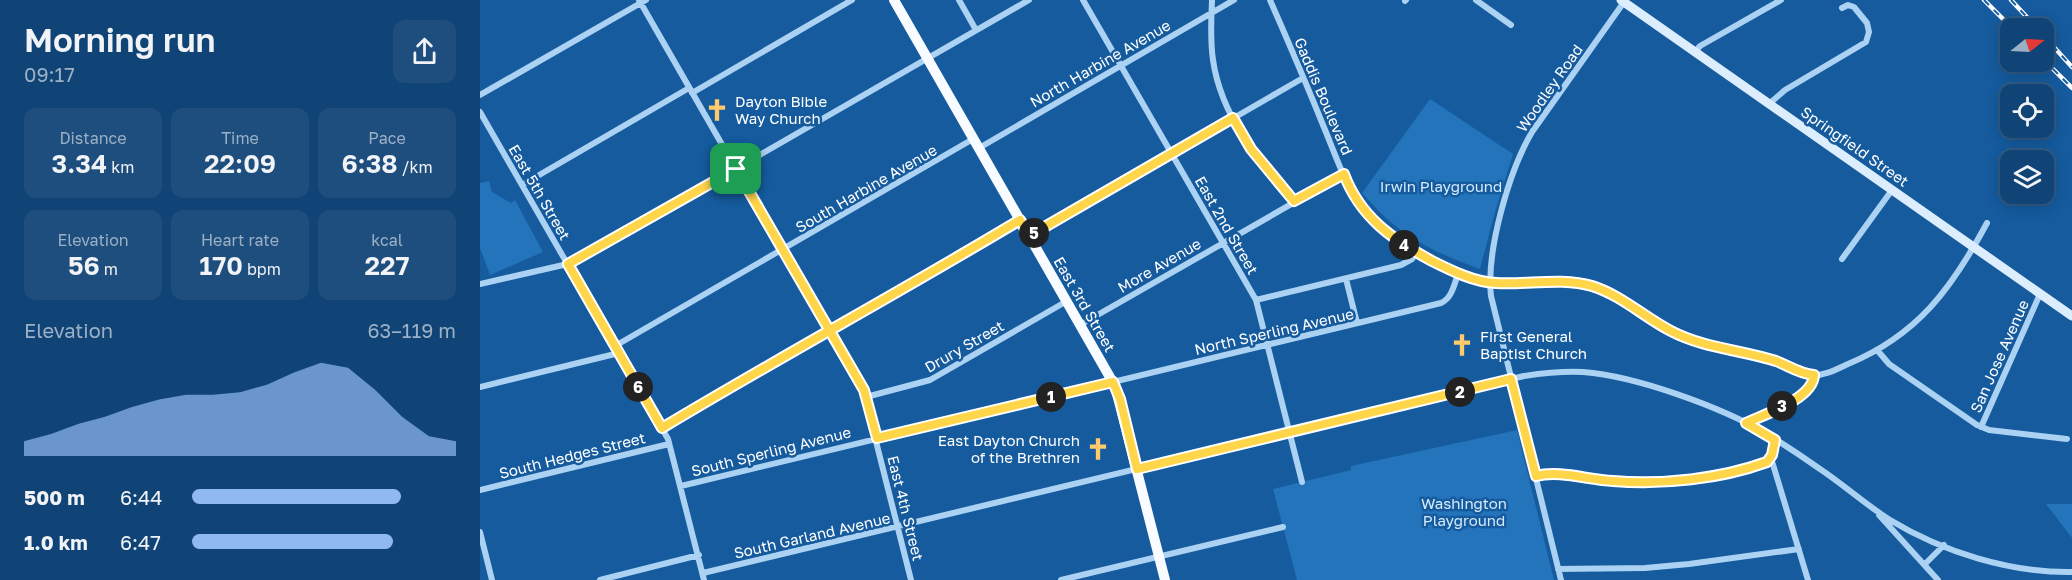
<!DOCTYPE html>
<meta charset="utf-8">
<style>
:root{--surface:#104476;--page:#1e4e7e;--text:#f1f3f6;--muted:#9cb0c5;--line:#305c88;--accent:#90b9f0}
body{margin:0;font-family:"Golos Text",sans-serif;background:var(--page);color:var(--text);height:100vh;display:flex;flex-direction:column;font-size:22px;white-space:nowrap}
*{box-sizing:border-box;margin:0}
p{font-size:20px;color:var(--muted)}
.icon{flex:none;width:33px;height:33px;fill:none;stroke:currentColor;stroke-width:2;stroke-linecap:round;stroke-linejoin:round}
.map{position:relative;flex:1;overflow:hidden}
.details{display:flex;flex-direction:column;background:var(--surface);width:480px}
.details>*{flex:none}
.needle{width:39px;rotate:72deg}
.tools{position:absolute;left:1520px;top:18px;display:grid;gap:12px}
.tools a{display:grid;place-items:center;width:54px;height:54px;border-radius:12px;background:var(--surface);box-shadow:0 3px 15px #0003,0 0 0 2px var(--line);font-size:30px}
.pin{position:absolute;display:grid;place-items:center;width:51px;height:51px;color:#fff;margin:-26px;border-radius:12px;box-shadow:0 3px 9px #0006}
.km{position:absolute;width:30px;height:30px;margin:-15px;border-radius:50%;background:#222;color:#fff;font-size:16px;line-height:30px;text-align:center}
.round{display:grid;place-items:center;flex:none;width:63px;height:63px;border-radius:12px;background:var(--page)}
.overview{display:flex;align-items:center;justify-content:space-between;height:102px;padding:0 24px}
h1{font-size:33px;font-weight:600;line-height:45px}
.stats{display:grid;grid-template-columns:repeat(3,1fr);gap:9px;height:102px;padding:6px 24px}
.stats div{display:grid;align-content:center;border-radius:12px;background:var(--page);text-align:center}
.stats b{font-size:26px;font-weight:600}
.stats small{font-size:16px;font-weight:400}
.stats p{font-size:16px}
.chart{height:168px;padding:12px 24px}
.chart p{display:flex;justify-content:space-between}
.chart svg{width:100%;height:108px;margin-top:6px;fill:var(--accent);opacity:.7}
ul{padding:0 24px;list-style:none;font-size:20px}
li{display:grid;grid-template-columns:96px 72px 1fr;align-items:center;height:45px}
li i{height:15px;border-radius:8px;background:var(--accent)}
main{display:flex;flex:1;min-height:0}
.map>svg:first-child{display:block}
</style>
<main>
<section class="details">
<div class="overview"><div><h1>Morning run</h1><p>09:17</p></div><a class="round"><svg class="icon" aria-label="share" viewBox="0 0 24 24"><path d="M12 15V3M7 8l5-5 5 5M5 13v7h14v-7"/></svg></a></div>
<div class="stats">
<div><p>Distance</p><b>3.34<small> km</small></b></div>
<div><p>Time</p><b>22:09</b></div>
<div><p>Pace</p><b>6:38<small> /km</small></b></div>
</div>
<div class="stats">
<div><p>Elevation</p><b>56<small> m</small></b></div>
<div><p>Heart rate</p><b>170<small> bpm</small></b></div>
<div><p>kcal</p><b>227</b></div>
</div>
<div class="chart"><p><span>Elevation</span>63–119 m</p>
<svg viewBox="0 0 160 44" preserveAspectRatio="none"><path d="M0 44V38L10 35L20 31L30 28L40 24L50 21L60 19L70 19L80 18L90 15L100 10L110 6L120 8L130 17L140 28L150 36L160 38V44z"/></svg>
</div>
<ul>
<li><b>500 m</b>6:44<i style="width:79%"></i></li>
<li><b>1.0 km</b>6:47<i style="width:76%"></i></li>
</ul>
</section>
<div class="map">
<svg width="1592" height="580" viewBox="0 0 1592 580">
<rect width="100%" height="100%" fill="#155b9e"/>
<path fill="#2474bb" d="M950 99 1033 154 1015 212 1000 269C948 250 918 235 882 193Z
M9 181 12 192 31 203 35 200 63 252 10 275 0 248V183Z
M1037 430 1074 580H817L793 489 871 470V466Z
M1566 504H1592V538Z"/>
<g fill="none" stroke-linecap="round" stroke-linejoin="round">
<path stroke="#acd2f3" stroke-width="6" d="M159 0 383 390 431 580
M479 0 496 30
M603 0 776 300 822 482
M732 0C731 20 730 40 733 60 741 116 778 160 814 201
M790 0C808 41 826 83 843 125 857 158 868 196 894 222 919 248 982 282 1018 283 1049 285 1079 278 1109 286 1143 294 1167 322 1198 335 1229 348 1264 350 1296 361 1308 365 1319 374 1332 375 1344 376 1357 369 1368 364 1438 335 1472 288 1507 223
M996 0 1031 25
M925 1 926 0
M1215 52 1220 46 1301 0
M212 93 372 0
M0 95 166 0
M1289 104 1305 90 1386 42 1389 32 1387 23 1374 7 1368 5 1362 8
M0 112 188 439 224 580
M499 148 754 0
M42 185 209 88
M549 236 823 78
M1362 259 1412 190
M866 279 877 323
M0 284 92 263 549 0
M776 300 921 265 932 259 936 253
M600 325 864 174
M135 346 493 139
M1398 351 1409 364 1497 425 1509 430 1587 439
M0 387 139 353
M386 397 450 380 587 301
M1266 423C1285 413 1332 399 1334 375
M1501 427 1560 294
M182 428 540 220
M1295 440 1291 458 1328 580
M1056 476C1079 470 1105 479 1129 481 1174 485 1221 480 1266 468 1274 466 1284 464 1291 458
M201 486 961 303C972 298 974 285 978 274
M0 490 189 444
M1399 515 1458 580
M0 532 12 580
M1445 564 1464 545
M1078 569 1165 568 1209 564 1319 549
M223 573 1044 376C1064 373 1082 371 1103 372 1156 376 1241 407 1287 434 1305 445 1323 457 1340 469 1364 485 1386 505 1410 520 1463 552 1530 573 1592 572
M120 580 219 555
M581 580 803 527
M1081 580 1011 296C1006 251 1029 171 1052 132L1144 2"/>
<path stroke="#dcedfd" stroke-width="9" d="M1141 0 1592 316"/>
<path stroke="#f8fbff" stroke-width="10" d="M414 0 635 386 685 580"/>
<g stroke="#fff" stroke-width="4.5">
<path id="rail" d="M1504 0 1532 28
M1531 0 1557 28
M1563 35 1592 67
M1563 59 1592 88"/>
</g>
<use href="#rail" stroke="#155b9e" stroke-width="2" stroke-dasharray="7" stroke-linecap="butt"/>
</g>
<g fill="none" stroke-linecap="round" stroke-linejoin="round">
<g stroke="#fff" stroke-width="12">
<path id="route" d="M256 169 384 390 397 438 633 382 640 399 657 469 1031 379 1056 476C1080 470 1108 480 1133 481 1183 485 1240 479 1287 462L1292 455 1295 440 1266 423C1285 414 1333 399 1334 375 1320 374 1309 366 1296 361 1262 350 1223 348 1191 331 1164 317 1141 295 1112 286 1081 277 1048 285 1016 283 994 282 972 271 952 261 913 240 880 217 864 174L814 201 771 149 753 118 549 236 540 220C422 291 300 357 182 428L88 264 256 169"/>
</g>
<use href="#route" stroke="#ffd54a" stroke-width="8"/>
</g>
<defs>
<g id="church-bare" transform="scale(1.8)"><path d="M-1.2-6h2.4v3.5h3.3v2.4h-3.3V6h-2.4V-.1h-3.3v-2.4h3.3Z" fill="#ffca6e" stroke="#155b9e" stroke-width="2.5" paint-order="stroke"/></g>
</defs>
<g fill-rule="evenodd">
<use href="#church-bare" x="237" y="110"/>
<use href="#church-bare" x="982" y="345"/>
<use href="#church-bare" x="618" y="449"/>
</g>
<g text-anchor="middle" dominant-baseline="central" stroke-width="5" stroke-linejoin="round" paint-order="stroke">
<g font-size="15" fill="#fff" stroke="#155b9e">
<text transform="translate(620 63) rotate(-30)">North Harbine Avenue</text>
<text transform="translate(1069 88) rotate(-55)">Woodley Road</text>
<text transform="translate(844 96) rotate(67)">Gaddis Boulevard</text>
<text transform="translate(1375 146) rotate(35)">Springfield Street</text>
<text transform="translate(386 188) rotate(-30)">South Harbine Avenue</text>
<text transform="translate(60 192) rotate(60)">East 5th Street</text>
<text transform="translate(747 225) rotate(60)">East 2nd Street</text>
<text transform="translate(679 265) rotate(-30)">More Avenue</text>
<text transform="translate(605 304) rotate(60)">East 3rd Street</text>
<text transform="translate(794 331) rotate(-13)">North Sperling Avenue</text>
<text transform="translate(484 346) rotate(-30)">Drury Street</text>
<text transform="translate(1519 356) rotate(-66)">San Jose Avenue</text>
<text transform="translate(291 451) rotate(-14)">South Sperling Avenue</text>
<text transform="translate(92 455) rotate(-14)">South Hedges Street</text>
<text transform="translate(426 508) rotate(76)">East 4th Street</text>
<text transform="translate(332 535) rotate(-13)">South Garland Avenue</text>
</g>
<g font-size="15" fill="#fff" stroke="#155b9e" text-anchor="start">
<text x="255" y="101">Dayton Bible<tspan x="255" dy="17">Way Church</tspan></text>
<text x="1000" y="336">First General<tspan x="1000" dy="17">Baptist Church</tspan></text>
<text x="600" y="440" text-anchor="end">East Dayton Church<tspan x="600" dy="17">of the Brethren</tspan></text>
</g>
<g font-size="15" fill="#d4eafd" stroke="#155b9e">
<text x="961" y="186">Irwin Playground</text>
<text x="984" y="503">Washington<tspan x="984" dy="17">Playground</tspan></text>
</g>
</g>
</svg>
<div class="tools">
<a><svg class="needle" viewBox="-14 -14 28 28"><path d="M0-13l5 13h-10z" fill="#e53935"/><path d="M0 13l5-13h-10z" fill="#9cb0c5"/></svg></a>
<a><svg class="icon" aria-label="locate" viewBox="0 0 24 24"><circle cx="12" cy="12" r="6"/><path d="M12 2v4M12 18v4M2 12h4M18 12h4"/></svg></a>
<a><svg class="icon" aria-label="layers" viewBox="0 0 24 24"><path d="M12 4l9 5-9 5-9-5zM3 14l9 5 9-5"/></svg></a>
</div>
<div class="pin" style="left:256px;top:169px;background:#1e9e55"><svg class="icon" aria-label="arrive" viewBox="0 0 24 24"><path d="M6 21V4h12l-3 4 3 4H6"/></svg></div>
<b class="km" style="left:571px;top:397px">1</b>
<b class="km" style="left:980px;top:392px">2</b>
<b class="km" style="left:1302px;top:406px">3</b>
<b class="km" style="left:924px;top:245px">4</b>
<b class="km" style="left:554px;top:233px">5</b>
<b class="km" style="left:158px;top:387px">6</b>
</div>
</main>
